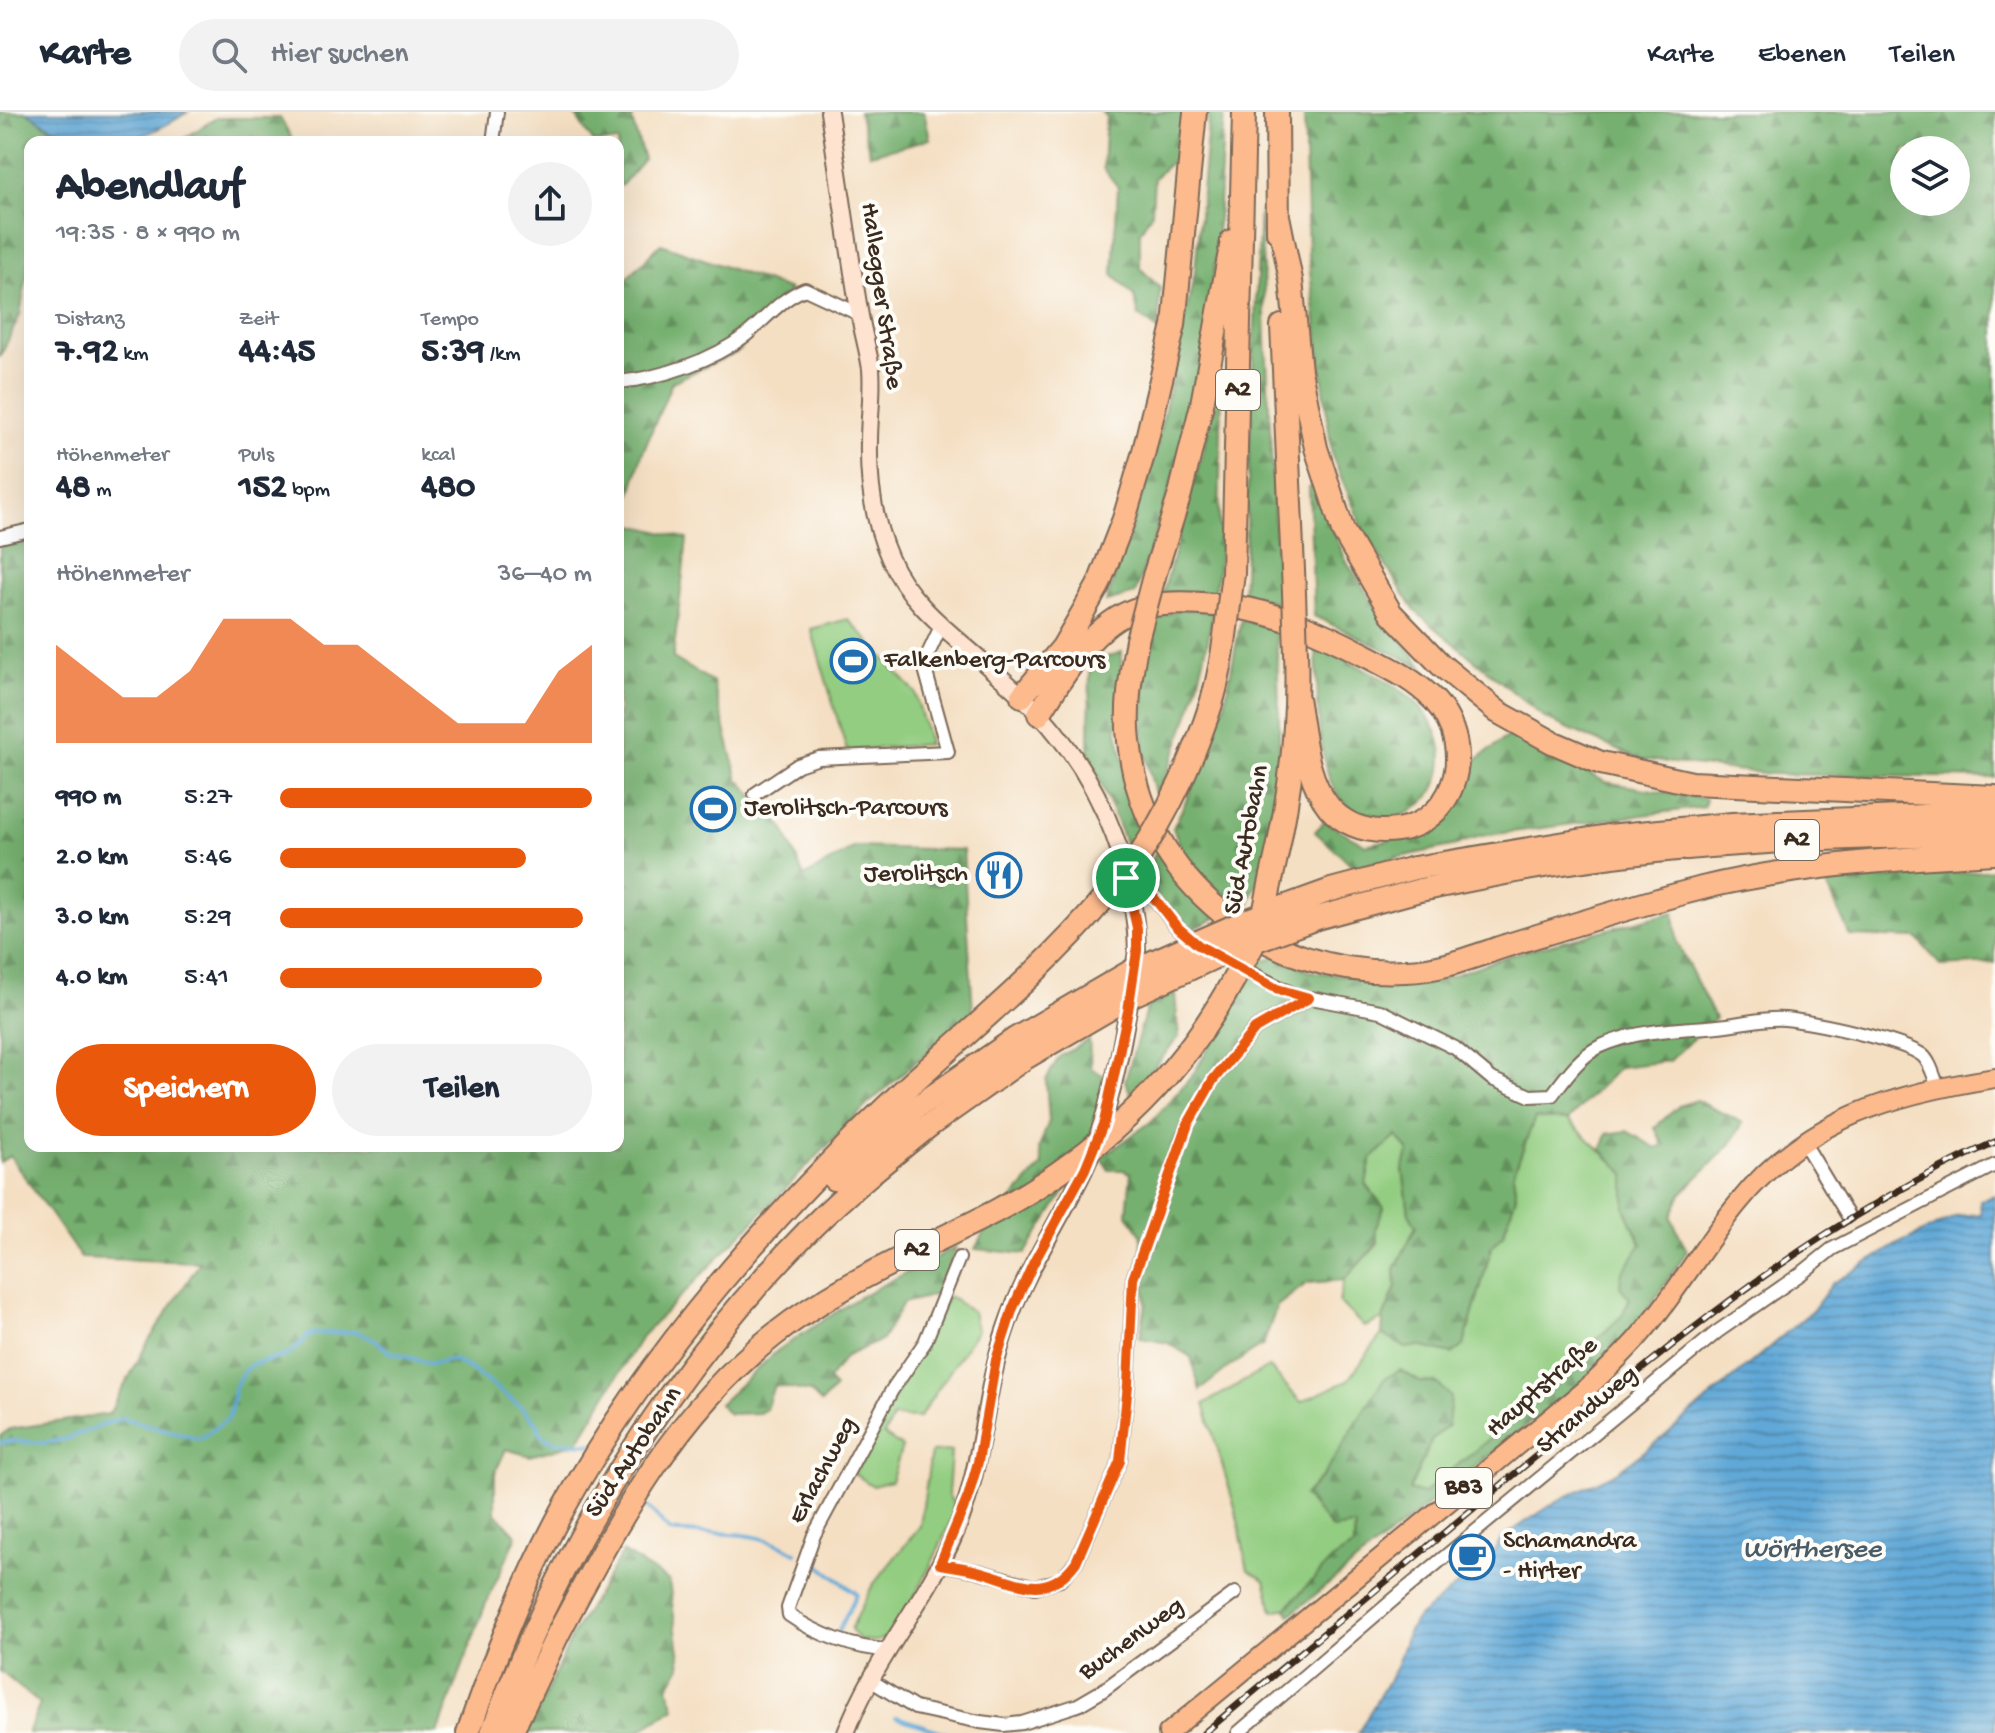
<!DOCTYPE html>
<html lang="de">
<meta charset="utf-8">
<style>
:root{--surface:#fff;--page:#f2f2f3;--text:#1f2937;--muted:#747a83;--line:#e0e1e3;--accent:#ea580c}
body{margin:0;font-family:"Gochi Hand",sans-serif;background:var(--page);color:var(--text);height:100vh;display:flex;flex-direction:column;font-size:30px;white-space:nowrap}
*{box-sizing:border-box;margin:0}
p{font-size:26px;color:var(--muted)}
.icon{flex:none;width:44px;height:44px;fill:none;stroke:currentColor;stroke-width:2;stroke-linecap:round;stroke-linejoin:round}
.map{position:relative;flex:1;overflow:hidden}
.panel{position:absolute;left:24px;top:24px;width:600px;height:1016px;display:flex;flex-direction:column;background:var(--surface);border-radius:16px;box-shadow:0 8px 32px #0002}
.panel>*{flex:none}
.fabs{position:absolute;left:1890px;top:24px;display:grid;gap:16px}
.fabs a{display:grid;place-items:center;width:80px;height:80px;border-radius:50%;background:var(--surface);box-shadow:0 8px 32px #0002;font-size:40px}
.pin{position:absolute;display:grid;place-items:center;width:68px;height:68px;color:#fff;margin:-34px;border:4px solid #fff;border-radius:50%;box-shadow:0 2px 8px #0007}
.round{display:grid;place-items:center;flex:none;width:84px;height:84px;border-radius:42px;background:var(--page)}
.head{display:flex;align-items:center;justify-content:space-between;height:136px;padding:0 32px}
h1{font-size:44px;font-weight:800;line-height:60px}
.metrics{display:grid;grid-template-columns:repeat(3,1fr);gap:12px;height:136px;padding:8px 32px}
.metrics div{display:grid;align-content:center}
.metrics b{font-size:34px;font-weight:800}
.metrics small{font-size:22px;font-weight:400}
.metrics p{font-size:22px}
.chart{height:224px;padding:16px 32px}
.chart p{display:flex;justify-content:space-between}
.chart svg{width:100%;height:144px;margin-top:8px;fill:var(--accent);opacity:.7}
.button{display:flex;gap:16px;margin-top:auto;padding:16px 32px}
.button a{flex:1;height:92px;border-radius:48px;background:var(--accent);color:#fff;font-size:32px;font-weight:800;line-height:92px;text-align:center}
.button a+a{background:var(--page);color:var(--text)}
ul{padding:0 32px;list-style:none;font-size:26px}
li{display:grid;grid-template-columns:128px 96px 1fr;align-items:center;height:60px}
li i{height:20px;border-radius:10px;background:var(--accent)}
header{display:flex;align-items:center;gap:48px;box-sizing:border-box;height:112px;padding:0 40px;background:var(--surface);border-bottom:2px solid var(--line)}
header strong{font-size:38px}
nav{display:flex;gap:44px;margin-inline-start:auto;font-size:28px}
.search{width:560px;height:72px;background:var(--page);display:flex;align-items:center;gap:20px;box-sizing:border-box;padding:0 28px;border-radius:44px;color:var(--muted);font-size:30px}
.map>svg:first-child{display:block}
</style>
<header>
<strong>Karte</strong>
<div class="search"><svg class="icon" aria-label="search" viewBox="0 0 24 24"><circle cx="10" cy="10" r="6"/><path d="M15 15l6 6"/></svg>Hier suchen</div>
<nav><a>Karte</a><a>Ebenen</a><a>Teilen</a></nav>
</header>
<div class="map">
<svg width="1995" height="1621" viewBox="0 0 1995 1621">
<defs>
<pattern id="forest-firs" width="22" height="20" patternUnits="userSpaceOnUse" patternTransform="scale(2)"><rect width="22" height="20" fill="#76b06f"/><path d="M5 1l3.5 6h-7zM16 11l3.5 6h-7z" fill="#628f5b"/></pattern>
<pattern id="water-rules" width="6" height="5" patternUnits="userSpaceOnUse" patternTransform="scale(2)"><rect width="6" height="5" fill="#60a8d7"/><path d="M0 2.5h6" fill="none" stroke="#5089ae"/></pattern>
</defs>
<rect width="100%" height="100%" fill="#fdfcf7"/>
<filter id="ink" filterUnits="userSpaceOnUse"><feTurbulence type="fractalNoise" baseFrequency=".0125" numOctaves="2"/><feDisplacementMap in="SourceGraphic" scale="16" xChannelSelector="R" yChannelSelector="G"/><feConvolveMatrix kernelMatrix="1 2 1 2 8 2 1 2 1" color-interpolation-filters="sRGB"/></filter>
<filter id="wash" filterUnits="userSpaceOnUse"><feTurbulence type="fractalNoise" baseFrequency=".006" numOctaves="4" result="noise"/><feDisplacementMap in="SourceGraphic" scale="32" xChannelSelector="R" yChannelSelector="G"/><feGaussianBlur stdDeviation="1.8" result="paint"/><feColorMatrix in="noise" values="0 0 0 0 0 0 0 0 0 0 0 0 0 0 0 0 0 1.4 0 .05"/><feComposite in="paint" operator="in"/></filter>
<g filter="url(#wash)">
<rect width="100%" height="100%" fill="#f4dfc3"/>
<path fill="#93cd81" stroke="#677c50" stroke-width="2" d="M848 507 915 580 929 632 847 639 811 517Z
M1535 1005 1568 1008 1625 1061V1096L1641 1132 1621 1163 1630 1186 1622 1204 1597 1227 1576 1255 1423 1382 1409 1379 1432 1327 1448 1313 1437 1271 1420 1270 1400 1258 1325 1361 1304 1384 1355 1414 1354 1434 1332 1448 1286 1496 1273 1499 1265 1468 1248 1458 1236 1399 1204 1292 1269 1255 1301 1290 1347 1269 1382 1222 1406 1236 1419 1234 1452 1242 1464 1233 1492 1134 1503 1122 1516 1084 1513 1063Z
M1397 1023 1409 1039 1403 1058 1409 1101 1417 1114 1395 1157 1396 1175 1383 1207 1364 1215 1339 1190 1344 1168 1378 1131 1375 1117 1384 1096 1366 1072 1371 1047Z
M948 1184 973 1200 977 1218 919 1306 893 1305 884 1323 902 1335 891 1369 873 1374 853 1361Z
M951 1339 948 1383 956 1395C947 1420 902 1524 877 1529 872 1530 863 1528 858 1527L851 1517 872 1474 920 1414 931 1340Z"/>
<path fill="url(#forest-firs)" stroke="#586d46" stroke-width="2" fill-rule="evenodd" d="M0 0H27L70 30H30V98H27L29 152 20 203 0 245Z
M573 0H634L632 9 644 47 621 74 618 69V30H593Z
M859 0H924L930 27 870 42Z
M1102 0H1186L1180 42 1154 66 1152 100 1140 120V156L1160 176 1158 218 1139 204 1134 184 1113 162 1118 75 1103 56 1106 4Z
M1209 0H1224C1219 79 1218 159 1204 236 1189 321 1163 402 1135 482L1106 490 1153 351 1195 160Z
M1304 0H1995V666L1770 662 1639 647 1546 607 1415 499 1365 421 1332 344 1308 143ZM1904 38H1956V90H1904Z
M216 6H280L294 30H179Z
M1260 96 1278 490 1243 485Z
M661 132 790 178 738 240 672 270 642 342 623 410 687 427 673 546 713 570 738 667 783 715 804 765 855 735 963 738 973 900 867 993 641 1225 577 1331 530 1344 506 1337 495 1361V1400L517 1424 486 1491 438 1621H28L40 1592 0 1559V1324L10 1317 109 1302 148 1230 200 1150 81 1146 10 1044 0 1050V432L30 426V1034H618V175Z
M1222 270 1219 410 1222 430 1215 481 1190 479 1163 481Z
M1316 374 1345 447 1384 508 1424 556 1314 504 1309 375Z
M1181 497 1213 500C1202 568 1185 623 1156 685L1143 635 1145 533 1156 507Z
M1241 508 1276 517C1279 593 1285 673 1265 747 1261 763 1254 778 1248 794L1219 779 1186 747 1173 716 1202 655 1225 590Z
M1316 533C1348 550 1398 569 1421 596 1485 672 1386 746 1338 683 1315 653 1318 572 1316 533Z
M1122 540 1117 619 1126 660 1143 712 1127 735 1089 642 1090 551Z
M1512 621 1605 670 1706 687 1704 695 1480 724 1456 733 1354 755 1315 720 1324 709 1366 733 1427 719 1458 691 1471 652Z
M1158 738 1216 806 1188 820 1162 791 1142 762Z
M1995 758V851L1941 854 1917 826 1850 824 1826 771Z
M1674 800 1677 830 1715 906 1669 949 1619 955 1568 1008 1535 1006 1513 1062 1516 1084 1503 1122 1492 1134 1464 1233 1452 1242 1419 1234 1406 1236 1382 1222 1383 1207 1396 1175 1395 1157 1416 1114 1409 1101 1403 1057 1409 1039 1397 1024 1371 1047 1366 1072 1384 1096 1375 1117 1378 1131 1344 1168 1307 1171 1277 1194 1263 1233 1230 1254 1200 1278 1191 1245 1168 1231 1140 1226 1146 1192 1141 1122 1127 1101 1131 1061 1123 1058H1109L1101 1046 1152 1009 1193 963 1258 850 1277 844 1309 859 1425 873 1513 842Z
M1175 882 1179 925 1131 983 1125 969 1147 895Z
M1089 928 1091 956 1109 967 1093 1016 1072 1068 1025 1142 975 1137 984 1120 1042 1053 1039 1036 1049 1009 1046 968 1059 945Z
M1696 988 1743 1011 1730 1033 1681 1082 1671 1105 1687 1139 1640 1209 1585 1267 1290 1503 1286 1496 1332 1448 1354 1434 1355 1414 1332 1417 1304 1384 1325 1361 1383 1268 1400 1258 1420 1270 1437 1271 1451 1285 1448 1313 1432 1327 1409 1378 1423 1382 1576 1255 1597 1227 1622 1204 1630 1186 1620 1175 1621 1163 1641 1132 1625 1096V1062L1602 1038 1607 1022 1627 1019 1656 1036 1663 1033 1655 1015 1679 994Z
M956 1135 939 1182 903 1191 882 1228 846 1244 828 1268 835 1276 821 1291 810 1280 774 1273 766 1297 759 1301 729 1302 719 1292 778 1238 859 1185Z
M623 1440 669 1469 681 1554 668 1575 675 1596 639 1619 640 1621H528L574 1520Z"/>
<path fill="url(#water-rules)" stroke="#4e697a" stroke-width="2" d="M27 0H188C127 39 88 42 27 0Z
M1995 1083V1621H1358L1396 1555 1408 1520 1418 1505 1487 1450 1503 1425 1559 1388 1615 1361 1660 1328 1813 1198 1832 1172 1898 1132 1957 1104 1981 1102 1980 1089Z"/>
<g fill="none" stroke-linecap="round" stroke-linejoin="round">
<path stroke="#60a8d7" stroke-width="4" d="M0 1331 9 1329 45 1331 66 1327 121 1306 200 1327 229 1306 235 1274 245 1258 253 1252 288 1243 311 1222 357 1220 374 1227 390 1240 431 1252 452 1248 471 1257 521 1295 539 1314 540 1322 554 1330 592 1332
M642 1389 670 1419C718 1424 753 1415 796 1441
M811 1447 857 1482 839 1518
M896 1605 945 1621"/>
</g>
</g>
<g filter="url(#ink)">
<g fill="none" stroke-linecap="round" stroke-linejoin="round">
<g stroke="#7c6958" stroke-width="16">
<path id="minor" d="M493 30 497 0
M618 270C661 266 712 249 746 223 766 207 780 187 805 177L859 202
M0 425 30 418
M755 682 798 653 819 646 948 640 925 557 929 540 941 514
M1126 766 1155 787 1176 814 1198 833
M1235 853 1295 883 1380 899 1455 936 1492 967 1530 984 1552 983C1565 966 1579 945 1599 935 1637 917 1677 918 1718 914 1740 912 1764 905 1785 907 1813 910 1901 928 1922 943 1930 949 1934 965 1938 975
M1804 1031 1848 1104
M940 1452 978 1459 1035 1475 1060 1468 1076 1450 1120 1349 1128 1273 1133 1167 1188 1012 1213 968 1255 917 1309 886
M888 1538C855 1537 816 1522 789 1503L788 1496 814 1423 892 1278 925 1230 959 1146
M870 1568 915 1596 980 1610 1004 1613 1022 1611 1078 1593 1102 1579 1235 1481
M1238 1621 1407 1476 1717 1220 1802 1161 1832 1137 1995 1053"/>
</g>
<g stroke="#7c6958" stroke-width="20">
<path id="secondary" d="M829 0C839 66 848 132 859 198 862 218 868 237 871 257 873 282 869 305 869 329 868 371 873 409 890 447 909 490 948 519 982 549 1008 572 1035 594 1056 621 1105 681 1135 761 1137 839 1127 907 1114 994 1085 1056 1060 1109 1026 1157 1007 1213 983 1280 984 1353 956 1419 926 1490 873 1548 846 1621"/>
</g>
<g stroke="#7c6958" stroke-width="22">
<path id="primary" d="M1168 1621 1594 1270C1610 1254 1627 1239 1641 1222 1677 1181 1704 1132 1739 1090 1807 1006 1893 982 1995 966"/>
</g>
<g stroke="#7c6958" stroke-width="26">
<path id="motorway" d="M1277 0 1278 120
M1278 104 1291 168 1300 259 1316 336 1343 419 1391 501 1441 553 1498 600 1552 630 1601 651 1692 671 1995 685
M1282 214 1294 480
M1233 462 1244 0
M1154 464 1180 382 1202 292 1232 129
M1137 528C1131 562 1125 595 1129 629 1143 770 1268 867 1406 859 1441 858 1472 845 1505 834 1570 814 1636 793 1702 776 1798 753 1897 747 1995 741
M1022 584 1063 535 1098 474 1124 407 1143 343 1174 213 1195 0
M1039 602C1065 561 1096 504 1148 494 1175 489 1201 492 1227 494 1274 499 1321 520 1363 542 1388 555 1414 567 1434 588 1480 638 1454 720 1383 719 1363 719 1342 711 1329 695 1305 665 1304 623 1297 586
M1414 756 1608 724 1732 712 1995 701
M1272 764C1289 691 1299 617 1296 542
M1420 778C1465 769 1511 759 1557 752 1702 729 1849 725 1995 722
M834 1067 917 995
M468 1621C495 1543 526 1464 566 1392 652 1237 775 1100 903 979
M492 1621C562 1431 668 1261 811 1116 848 1079 889 1046 930 1013
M511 1621 559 1520"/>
</g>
<use href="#minor" stroke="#fff" stroke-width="12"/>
<use href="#secondary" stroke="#fee3d1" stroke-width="16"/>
<use href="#primary" stroke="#fcba8d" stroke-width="18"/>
<use href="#motorway" stroke="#fcba8d" stroke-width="22"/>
<g stroke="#3b2a1e" stroke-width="7">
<path id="rail" d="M1204 1621C1313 1531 1421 1440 1529 1350 1678 1226 1816 1110 1995 1030"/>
</g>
<use href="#rail" stroke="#fdfcf7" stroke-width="4" stroke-dasharray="12" stroke-linecap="butt"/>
<g stroke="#7c6958" stroke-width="26" stroke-linecap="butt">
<path id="motorway-bridge" d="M1294 480 1296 542
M1137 528 1154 464
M903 979C972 916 1045 857 1105 785 1116 771 1130 758 1140 743 1171 695 1195 643 1212 589 1224 548 1227 504 1233 462
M917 995 1015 927 1130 860 1248 808 1331 778 1414 756
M930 1013 1025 946 1133 883 1232 837 1317 806 1420 778
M559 1520C617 1411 675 1300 774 1223 841 1170 921 1138 996 1099 1097 1044 1180 967 1235 865 1243 850 1254 834 1260 817 1265 800 1268 781 1272 764"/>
</g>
<use href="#motorway-bridge" stroke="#fcba8d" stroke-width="22"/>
</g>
</g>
<g fill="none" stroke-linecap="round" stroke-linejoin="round" filter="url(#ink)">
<g stroke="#fff" stroke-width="16">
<path id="route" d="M1126 766 1155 787 1176 814 1198 833 1277 877 1309 886 1255 917 1213 968 1188 1012 1133 1167 1128 1273 1120 1349 1076 1450C1046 1491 1017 1469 978 1459 966 1456 953 1454 940 1452L968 1385 978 1350 996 1248 1013 1196 1033 1152 1085 1057 1104 1010 1128 899 1137 839V816Z"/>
</g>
<use href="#route" stroke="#ea580c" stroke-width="10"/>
</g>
<defs>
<g id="stadium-ring" transform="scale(2.3)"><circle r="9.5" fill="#fdfcf7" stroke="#1f6fb2" stroke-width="1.5"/><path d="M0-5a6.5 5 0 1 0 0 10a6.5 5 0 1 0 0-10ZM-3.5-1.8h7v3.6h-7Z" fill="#1f6fb2"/></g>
<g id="restaurant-ring" transform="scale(2.3)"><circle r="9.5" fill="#fdfcf7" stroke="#1f6fb2" stroke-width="1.5"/><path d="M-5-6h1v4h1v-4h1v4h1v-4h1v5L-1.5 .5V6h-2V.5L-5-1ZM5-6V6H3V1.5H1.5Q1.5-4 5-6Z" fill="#1f6fb2"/></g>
<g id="cafe-ring" transform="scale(2.3)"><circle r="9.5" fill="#fdfcf7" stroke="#1f6fb2" stroke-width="1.5"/><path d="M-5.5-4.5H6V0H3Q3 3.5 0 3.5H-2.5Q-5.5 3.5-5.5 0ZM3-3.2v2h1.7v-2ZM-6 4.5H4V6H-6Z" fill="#1f6fb2"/></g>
</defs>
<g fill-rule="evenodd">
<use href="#stadium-ring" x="853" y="549"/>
<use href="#stadium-ring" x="713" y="697"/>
<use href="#restaurant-ring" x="999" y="763"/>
<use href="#cafe-ring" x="1472" y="1445"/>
</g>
<g text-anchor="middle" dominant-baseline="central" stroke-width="8" stroke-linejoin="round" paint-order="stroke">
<g fill="#fdfcf7" stroke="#75695f" stroke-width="2">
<rect x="1216" y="258" width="44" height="40" rx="6"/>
<rect x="1775" y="708" width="44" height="40" rx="6"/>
<rect x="895" y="1118" width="44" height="40" rx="6"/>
<rect x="1436" y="1356" width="56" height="40" rx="6"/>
</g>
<g font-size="24" font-weight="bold" fill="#3b2a1e">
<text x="1238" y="278">A2</text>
<text x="1797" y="728">A2</text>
<text x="917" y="1138">A2</text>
<text x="1464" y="1376">B83</text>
</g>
<g font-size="26" fill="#3b2a1e" stroke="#fdfcf7">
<text transform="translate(880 184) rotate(82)">Hallegger Straße</text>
<text transform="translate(1248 728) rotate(-79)">Süd Autobahn</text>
<text transform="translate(1543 1276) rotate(-41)">Hauptstraße</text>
<text transform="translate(1588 1299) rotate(-40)">Strandweg</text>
<text transform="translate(635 1341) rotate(-56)">Süd Autobahn</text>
<text transform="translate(824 1359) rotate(-62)">Erlachweg</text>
<text transform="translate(1132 1528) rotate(-36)">Buchenweg</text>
</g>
<g font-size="26" fill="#3b2a1e" stroke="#fdfcf7" text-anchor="start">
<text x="884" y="549">Falkenberg-Parcours</text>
<text x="744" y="697">Jerolitsch-Parcours</text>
<text x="968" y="763" text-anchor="end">Jerolitsch</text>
<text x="1503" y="1430">Schamandra<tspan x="1503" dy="30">- Hirter</tspan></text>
</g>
<g font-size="28" font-style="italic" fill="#4a5c68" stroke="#fdfcf7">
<text x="1812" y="1438">Wörthersee</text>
</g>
</g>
</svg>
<div class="fabs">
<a><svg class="icon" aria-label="layers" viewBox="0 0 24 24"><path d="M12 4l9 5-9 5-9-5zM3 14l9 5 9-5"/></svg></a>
</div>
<div class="pin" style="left:1126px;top:766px;background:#1e9e55"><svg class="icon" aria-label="arrive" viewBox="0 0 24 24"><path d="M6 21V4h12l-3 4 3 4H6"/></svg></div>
<section class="panel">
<div class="head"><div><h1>Abendlauf</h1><p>19:35 · 8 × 990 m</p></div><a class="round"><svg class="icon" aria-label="share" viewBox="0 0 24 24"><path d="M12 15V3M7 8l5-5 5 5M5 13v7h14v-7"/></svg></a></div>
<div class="metrics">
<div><p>Distanz</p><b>7.92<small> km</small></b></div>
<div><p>Zeit</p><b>44:45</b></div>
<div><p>Tempo</p><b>5:39<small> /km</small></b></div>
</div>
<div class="metrics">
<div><p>Höhenmeter</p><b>48<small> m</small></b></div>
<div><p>Puls</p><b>152<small> bpm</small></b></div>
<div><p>kcal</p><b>480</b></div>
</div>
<div class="chart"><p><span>Höhenmeter</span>36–40 m</p>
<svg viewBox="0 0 160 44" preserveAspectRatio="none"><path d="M0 44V14L10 22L20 30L30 30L40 22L50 6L60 6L70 6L80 14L90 14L100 22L110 30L120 38L130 38L140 38L150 22L160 14V44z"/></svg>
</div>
<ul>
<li><b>990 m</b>5:27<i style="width:100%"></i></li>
<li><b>2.0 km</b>5:46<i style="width:79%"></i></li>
<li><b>3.0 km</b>5:29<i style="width:97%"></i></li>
<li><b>4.0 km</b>5:41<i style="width:84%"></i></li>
</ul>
<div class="button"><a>Speichern</a><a>Teilen</a></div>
</section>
</div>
